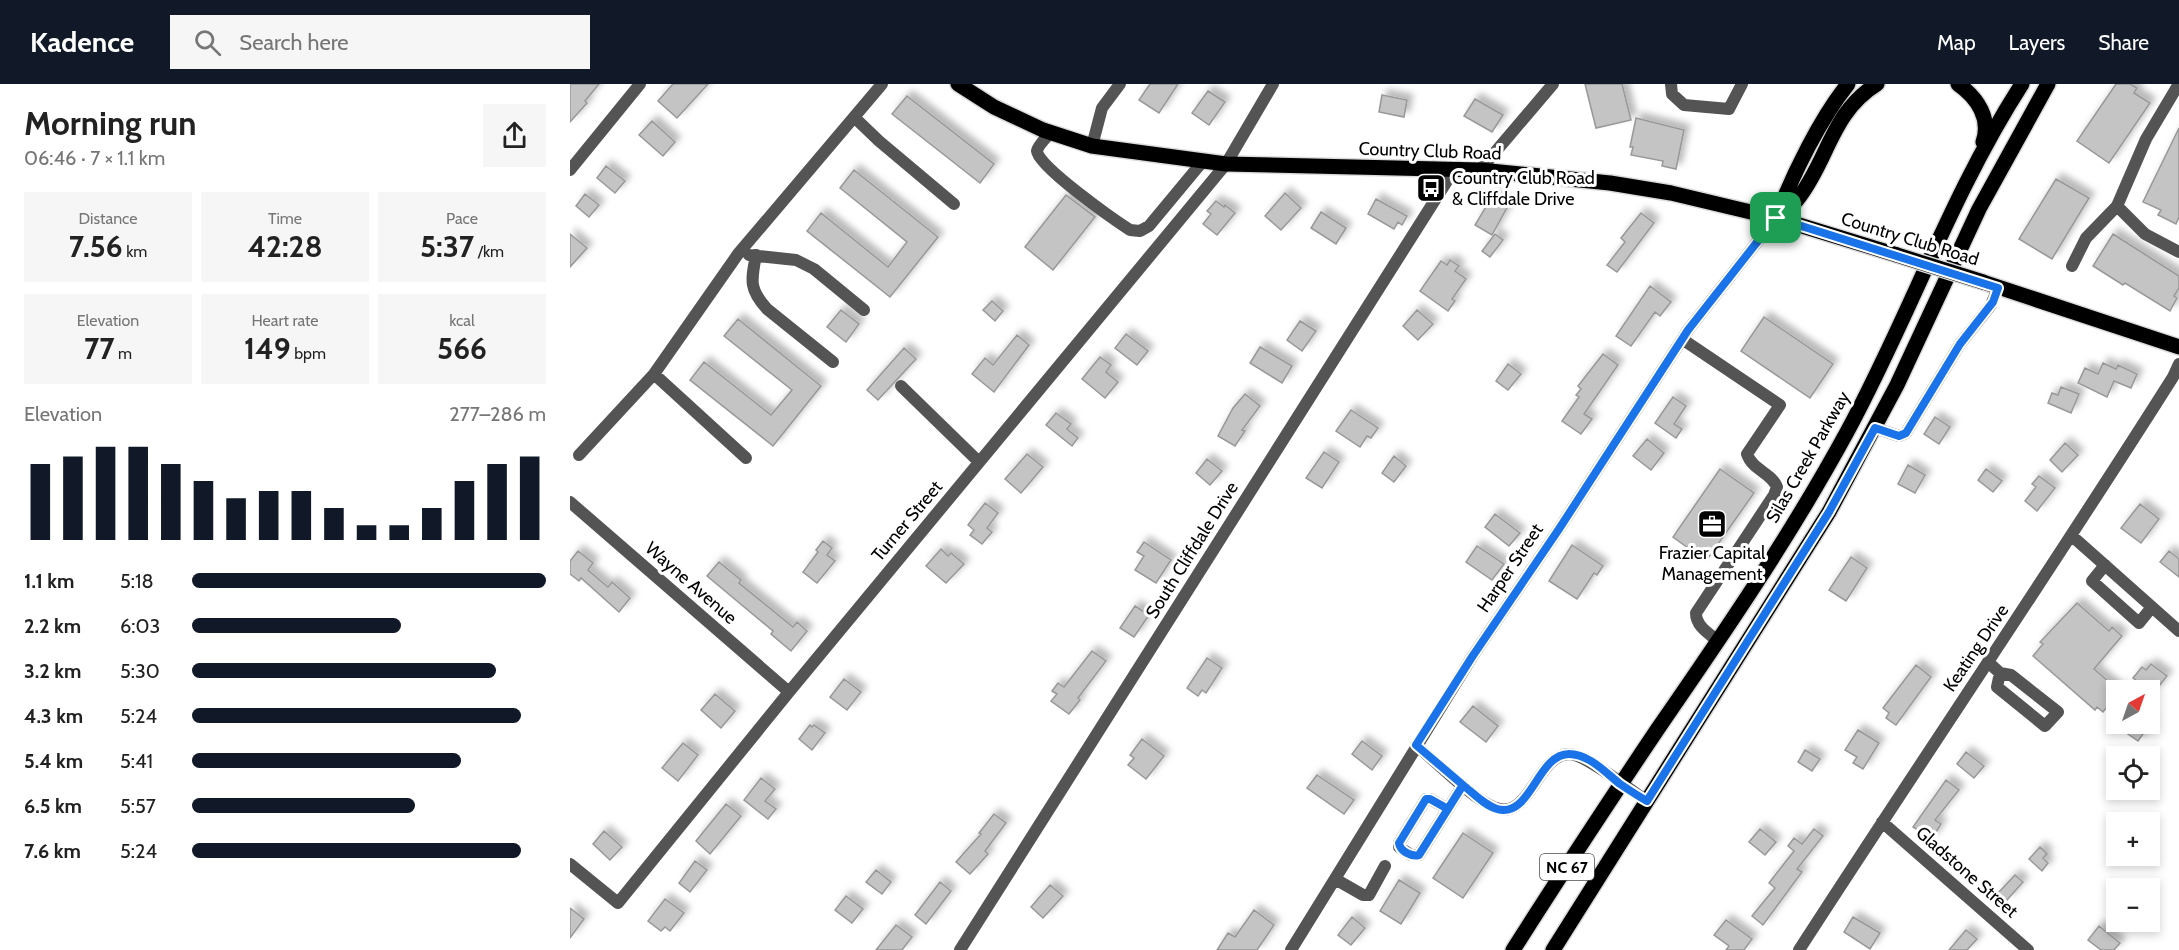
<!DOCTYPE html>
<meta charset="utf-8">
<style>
:root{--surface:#fff;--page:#f6f6f6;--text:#222;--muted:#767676;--accent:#111827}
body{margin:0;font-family:Cabin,sans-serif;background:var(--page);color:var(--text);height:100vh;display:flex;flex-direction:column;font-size:22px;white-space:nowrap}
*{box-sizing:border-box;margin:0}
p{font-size:20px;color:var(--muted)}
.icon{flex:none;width:33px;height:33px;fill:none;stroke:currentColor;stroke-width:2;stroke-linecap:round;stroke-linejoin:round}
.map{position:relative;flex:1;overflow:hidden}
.sheet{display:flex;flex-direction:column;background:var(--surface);width:570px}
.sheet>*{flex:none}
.needle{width:39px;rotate:40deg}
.controls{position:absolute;left:1536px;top:596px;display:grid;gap:12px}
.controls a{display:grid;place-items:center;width:54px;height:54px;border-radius:0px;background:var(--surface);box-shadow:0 3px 9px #0003;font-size:30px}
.pin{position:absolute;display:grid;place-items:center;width:51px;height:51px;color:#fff;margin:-26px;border-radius:12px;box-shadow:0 3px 9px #0006}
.round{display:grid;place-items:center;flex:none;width:63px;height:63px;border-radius:0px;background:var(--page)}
.summary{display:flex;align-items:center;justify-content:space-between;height:102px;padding:0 24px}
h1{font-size:33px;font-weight:700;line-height:45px}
.metrics{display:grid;grid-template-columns:repeat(3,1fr);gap:9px;height:102px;padding:6px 24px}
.metrics div{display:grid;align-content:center;border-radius:0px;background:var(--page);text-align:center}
.metrics b{font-size:30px;font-weight:700}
.metrics small{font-size:16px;font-weight:400}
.metrics p{font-size:16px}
.chart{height:168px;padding:12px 24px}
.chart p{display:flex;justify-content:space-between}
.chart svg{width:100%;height:108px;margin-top:6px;stroke:var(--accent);stroke-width:6}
ul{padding:0 24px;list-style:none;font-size:20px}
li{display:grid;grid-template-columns:96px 72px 1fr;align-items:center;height:45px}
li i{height:15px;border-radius:8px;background:var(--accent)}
header{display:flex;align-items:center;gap:36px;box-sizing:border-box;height:84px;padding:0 30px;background:var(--accent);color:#fff}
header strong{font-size:28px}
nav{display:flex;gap:33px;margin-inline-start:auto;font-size:21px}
.search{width:420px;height:54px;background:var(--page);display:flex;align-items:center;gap:15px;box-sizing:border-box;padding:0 21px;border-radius:0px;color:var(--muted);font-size:22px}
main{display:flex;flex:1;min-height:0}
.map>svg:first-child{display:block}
</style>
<header>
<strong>Kadence</strong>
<div class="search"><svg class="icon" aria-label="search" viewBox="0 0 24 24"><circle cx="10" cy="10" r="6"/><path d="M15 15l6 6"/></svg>Search here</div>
<nav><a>Map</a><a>Layers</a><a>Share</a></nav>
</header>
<main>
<section class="sheet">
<div class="summary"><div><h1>Morning run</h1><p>06:46 · 7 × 1.1 km</p></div><a class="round"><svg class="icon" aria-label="share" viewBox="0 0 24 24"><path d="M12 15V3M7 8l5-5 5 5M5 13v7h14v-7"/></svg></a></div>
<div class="metrics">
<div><p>Distance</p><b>7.56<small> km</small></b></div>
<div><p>Time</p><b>42:28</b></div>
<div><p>Pace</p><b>5:37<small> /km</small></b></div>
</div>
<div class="metrics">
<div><p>Elevation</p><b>77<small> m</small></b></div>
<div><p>Heart rate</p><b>149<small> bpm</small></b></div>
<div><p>kcal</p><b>566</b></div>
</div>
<div class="chart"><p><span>Elevation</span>277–286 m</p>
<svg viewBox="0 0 160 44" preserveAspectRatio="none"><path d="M5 44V13M15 44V10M25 44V6M35 44V6M45 44V13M55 44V20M65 44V27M75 44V24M85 44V24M95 44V31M105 44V38M115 44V38M125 44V31M135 44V20M145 44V13M155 44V10"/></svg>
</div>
<ul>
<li><b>1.1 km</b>5:18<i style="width:100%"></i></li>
<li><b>2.2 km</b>6:03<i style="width:59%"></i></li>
<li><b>3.2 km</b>5:30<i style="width:86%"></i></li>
<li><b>4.3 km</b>5:24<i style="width:93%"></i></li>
<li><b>5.4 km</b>5:41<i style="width:76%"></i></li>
<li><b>6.5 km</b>5:57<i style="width:63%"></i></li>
<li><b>7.6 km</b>5:24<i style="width:93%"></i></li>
</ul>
</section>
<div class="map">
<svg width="1609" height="866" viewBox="0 0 1609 866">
<defs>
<filter id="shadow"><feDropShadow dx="5.5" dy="-5.5" stdDeviation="3" flood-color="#0004"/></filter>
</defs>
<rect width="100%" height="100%" fill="#fff"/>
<path fill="#c4c4c4" stroke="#989898" stroke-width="1.5" filter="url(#shadow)" d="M0 0H29L15 17 17 19 0 38Z
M103 0H138L107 34 88 17Z
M580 0H608L589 29 569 16Z
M1015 0H1052L1061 36 1026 44Z
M1546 0H1560L1567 4 1564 9 1580 19 1539 79 1507 57Z
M638 7 655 18 639 41 622 29Z
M812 11 837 16 834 33 809 28Z
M337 12 424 80 410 99 322 30Z
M905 15 933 31 922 48 894 32Z
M1066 34 1114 46 1106 85 1092 82 1093 77 1061 71 1063 63H1060Z
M82 37 105 58 93 72 69 51Z
M1609 44V133L1606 140 1588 131 1591 126 1573 118Z
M36 82 55 97 45 109 27 94Z
M284 86 368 153 320 213 237 147 251 129 318 183 337 158 270 104Z
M1486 95 1519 114 1482 175 1449 155Z
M715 109 731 124 711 146 695 132Z
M15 110 29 121 19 133 6 122Z
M496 111 525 133 483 186 455 163Z
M923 111 939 120 922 151 905 141Z
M806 115 837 132 832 141 828 138 824 145 798 130Z
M646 117 654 123 655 121 665 129 647 151 633 140 641 130 637 127Z
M751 128 776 144 766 160 741 144Z
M1071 129 1084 139 1047 188 1037 181 1055 158 1051 154Z
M0 150 17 164 0 183Z
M925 150 933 156 920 173 912 167Z
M1543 150 1609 192V204L1604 212 1607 214 1600 227 1555 199 1553 201 1523 182Z
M880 176 889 182 885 187 896 195 882 215 885 217 878 227 850 207 871 177 877 181Z
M1080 202 1101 218 1090 232 1085 228 1061 262 1046 252Z
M422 217 433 227 425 237 413 226Z
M271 226 289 240 276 258 257 243Z
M847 226 863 240 848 256 833 242Z
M1194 233 1263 280 1240 314 1171 267Z
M168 235 251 302 203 362 120 296 134 278 201 331 222 306 154 252Z
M730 237 746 247 732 267 717 256Z
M556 250 578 267 567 281 545 264Z
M447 251 459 261 424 308 402 290 415 274 423 281Z
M690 263 722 282 712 299 680 279Z
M334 264 346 275 308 316 297 306Z
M1033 270 1048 281 1014 330 1022 335 1011 350 992 337 1009 313 1006 311 1011 305 1008 302Z
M530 273 541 281 536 288 548 298 535 314 512 295Z
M1533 279 1546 285 1548 281 1567 290 1561 304 1544 297 1537 313 1508 299 1515 284 1528 290Z
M938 280 951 290 938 306 926 297Z
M1491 303 1509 310 1501 329 1478 319 1482 309 1488 311Z
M675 310 690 322 672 346 675 347 665 362 648 352 663 324Z
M1103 313 1116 322 1104 340 1112 345 1106 354 1085 339Z
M781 326 808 344 801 354 797 352 790 363 766 347Z
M486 329 501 340 497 345 508 354 502 362 476 341Z
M1365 333 1380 343 1369 360 1354 350Z
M1077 355 1094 369 1081 386 1063 372Z
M1495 359 1508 371 1492 388 1480 376Z
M754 368 769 378 752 404 736 394Z
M457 370 473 383 451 409 435 395Z
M824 372 836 382 824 398 812 389Z
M637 375 652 387 640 401 626 389Z
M1338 381 1355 391 1345 409 1328 400Z
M1150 385 1184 409 1136 477 1103 453Z
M1416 385 1432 397 1423 408 1408 396Z
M1469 392 1485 404 1467 427 1455 417 1466 403 1462 400Z
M415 419 428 429 417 444 422 448 412 460 400 451 404 446 398 441Z
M1570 420 1589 435 1571 459 1551 444Z
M925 430 950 449 939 462 915 443Z
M253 457 262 464 257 471 265 477 247 499 233 488 248 468 246 466Z
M574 458 601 476 586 499 565 486 574 472 567 468Z
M1002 461 1033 482 1027 491 1024 489 1007 515 979 497Z
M907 462 934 480 922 496 896 478Z
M371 465 378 472 381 469 394 480 376 499 356 482Z
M8 467 23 479 18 486 38 503 42 498 60 514 49 528 11 494 9 497 0 490V477Z
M1599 467 1609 475V493L1590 478Z
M1281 473 1297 484 1276 517 1259 506Z
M149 478 171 496 169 499 223 543 227 538 237 547 221 567 201 550 203 547 137 492Z
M1507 519 1539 547 1542 543 1552 552 1524 585 1546 604V612L1533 628 1527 623 1525 626 1463 572 1473 560 1470 558Z
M565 522 579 531 564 553 550 544Z
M522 567 536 577 508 614 510 616 499 630 481 617 487 610 482 607 488 599 494 603Z
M637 574 652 584 636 609 632 606 628 612 617 604Z
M1581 580 1597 592 1586 606H1568L1572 601 1563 594 1572 583 1576 586Z
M1346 581 1361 593 1326 641 1316 634 1319 629 1313 624Z
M274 595 291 608 277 626 260 613Z
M145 610 165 627 151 644 131 626Z
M903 622 928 642 916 658 890 638Z
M1542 639H1581L1568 657Z
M240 641 242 643 244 641 255 649 242 666 229 655Z
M1288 646 1309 659 1293 685 1283 679 1287 673 1275 666Z
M572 655 594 672 576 695 558 681 564 674 560 671Z
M792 657 812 672 802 686 782 670Z
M113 659 128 671 108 697 92 684Z
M1235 666 1250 675 1242 687 1228 678Z
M1396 668 1414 682 1404 694 1387 680Z
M747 691 784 716 774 730 737 704Z
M191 694 205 705 195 717 206 725 198 735 174 716Z
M1376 696 1389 706 1365 736 1371 740 1362 755 1343 743Z
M156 720 171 732 140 770 126 757Z
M424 730 436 739 415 767 418 770 400 790 386 778 411 750 409 749Z
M1190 745 1206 758 1195 771 1179 758Z
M1244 745 1253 752 1227 785 1232 788 1193 841 1182 832 1205 804 1199 799 1224 767 1218 762 1224 754 1232 760Z
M34 747 52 763 40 776 23 760Z
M893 749 923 769 893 814 863 794Z
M1470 763 1477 770 1473 774 1478 779 1472 787 1459 775Z
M125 777 137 786 120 808 109 799Z
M306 786 321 798 312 810 296 798Z
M1445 791 1453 798 1437 816 1428 809Z
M829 796 850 809 831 840 810 827Z
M370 798 381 807 356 840 345 831Z
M480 801 493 812 473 834 461 823Z
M276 812 293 825 282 839 265 826Z
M95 815 114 829 100 847 95 843 91 847 78 837Z
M0 824 14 835 0 854Z
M684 826 704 841 687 866H647L658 849 665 853Z
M782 833 795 844 781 861 768 851Z
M1283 833 1310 849 1300 865 1274 848Z
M1156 836 1182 855 1174 866H1156L1159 862 1144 851Z
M326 841 342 853 332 866H306Z
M1529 842 1550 859 1544 866H1531L1518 856Z
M1396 846 1407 855 1397 866H1379Z"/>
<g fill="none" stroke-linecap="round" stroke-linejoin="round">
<g stroke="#dbdbdb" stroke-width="18">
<path id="major" d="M388 0 424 23 473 46 522 62 656 80 910 86 1040 99 1101 109 1206 134 1327 171
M1388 0C1408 14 1421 35 1413 58
M1207 132C1223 90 1250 35 1278 0
M1206 134C1214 128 1224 121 1230 112 1259 73 1262 28 1307 0
M1413 198 1609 263
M943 866C990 792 1038 719 1087 646 1154 549 1221 451 1277 348 1339 234 1381 110 1452 0
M983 866 1259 428 1327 301 1409 125 1478 0"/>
</g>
<path stroke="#545454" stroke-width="12" d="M1101 0 1102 10 1114 21 1159 25 1172 0
M284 33 309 57 384 120
M481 48C477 53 468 61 467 67 466 81 546 137 560 146L570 147 579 142 633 77
M522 62 532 24 550 0
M0 86 70 0
M910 86 983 0
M1547 122 1575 150 1609 168
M179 171 226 176 244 185 294 226
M186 171C181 197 179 205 197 225L263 278
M1502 182 1516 154 1547 122 1576 55 1607 3
M1112 255 1210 321 1177 370C1183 387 1201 388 1207 403L1204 411 1126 529C1126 542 1138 549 1148 557
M84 290 176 374
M331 302 409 378
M1305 344 1329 352 1336 349 1390 260 1421 221 1428 204
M9 371 84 290 168 170 312 0
M0 418 219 608
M1502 452 1609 547
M1535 481 1522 497 1569 539 1582 523
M1418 578 1430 589 1441 591 1488 628 1475 642 1427 603 1430 589
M846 661C865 677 905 717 926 724 960 736 967 671 999 670 1016 670 1061 707 1077 717
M878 725 860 715H856L829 759V763L841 771H849L893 701
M1312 738 1458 866
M0 780 48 819 219 608 656 80 703 0
M765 795 793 811H799L815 782
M390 866 884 86
M721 866 902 573 989 445 1118 246 1206 134
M1229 866C1353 674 1481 486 1603 293L1609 280"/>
<use href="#major" stroke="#000" stroke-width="15"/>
<g stroke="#dbdbdb" stroke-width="18" stroke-linecap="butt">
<path id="major-bridge" d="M1327 171 1413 198"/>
</g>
<use href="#major-bridge" stroke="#000" stroke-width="15"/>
</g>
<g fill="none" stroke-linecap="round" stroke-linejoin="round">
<g stroke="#fff" stroke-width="12">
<path id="route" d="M1206 134 1118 246 989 445 902 573 846 661 893 701 849 771C841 773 830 767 829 759L856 715H860L878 725 893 701C903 709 914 721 927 725 961 735 967 670 999 670 1019 670 1036 689 1050 700 1059 706 1068 712 1077 717L1259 428 1305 344 1329 352 1336 349 1390 260 1423 218 1428 204 1206 134"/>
</g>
<use href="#route" stroke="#1a73e8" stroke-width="8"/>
</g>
<defs>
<g id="bus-square" transform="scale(1.5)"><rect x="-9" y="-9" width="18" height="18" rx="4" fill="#000" stroke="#fff"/><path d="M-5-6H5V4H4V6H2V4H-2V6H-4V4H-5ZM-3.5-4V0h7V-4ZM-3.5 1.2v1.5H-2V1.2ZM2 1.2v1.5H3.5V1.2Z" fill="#fff"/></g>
<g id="office-square" transform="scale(1.5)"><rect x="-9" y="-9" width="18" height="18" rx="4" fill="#000" stroke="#fff"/><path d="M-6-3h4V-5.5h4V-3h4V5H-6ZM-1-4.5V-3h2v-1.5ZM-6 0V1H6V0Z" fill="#fff"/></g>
</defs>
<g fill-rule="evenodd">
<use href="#bus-square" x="861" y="104"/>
<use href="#office-square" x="1142" y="440"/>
</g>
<g text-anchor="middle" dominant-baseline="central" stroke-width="6" stroke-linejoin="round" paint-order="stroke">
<rect fill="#fff" stroke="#4c4c4c" stroke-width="1.5" x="970" y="770" width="54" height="26" rx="4.5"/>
<g font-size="16" font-weight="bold" fill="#000">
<text x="997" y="783">NC 67</text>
</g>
<g font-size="18" fill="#000" stroke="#fff">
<text transform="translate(860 67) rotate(2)">Country Club Road</text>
<text transform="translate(1340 155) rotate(17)">Country Club Road</text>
<text transform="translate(1238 373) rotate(-60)">Silas Creek Parkway</text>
<text transform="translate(337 437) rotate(-50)">Turner Street</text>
<text transform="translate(622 466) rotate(-58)">South Cliffdale Drive</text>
<text transform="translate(940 484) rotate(-56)">Harper Street</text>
<text transform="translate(121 499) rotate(41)">Wayne Avenue</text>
<text transform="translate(1406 564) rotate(-56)">Keating Drive</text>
<text transform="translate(1397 788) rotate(41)">Gladstone Street</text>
</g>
<g font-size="18" fill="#000" stroke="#fff" text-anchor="start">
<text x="882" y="94">Country Club Road<tspan x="882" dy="21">&amp; Cliffdale Drive</tspan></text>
<text x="1142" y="469" text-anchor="middle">Frazier Capital<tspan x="1142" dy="21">Management</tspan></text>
</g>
</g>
</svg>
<div class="controls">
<a><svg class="needle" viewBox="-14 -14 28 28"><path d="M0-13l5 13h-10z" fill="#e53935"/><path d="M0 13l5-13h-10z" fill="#767676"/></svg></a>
<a><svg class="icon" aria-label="locate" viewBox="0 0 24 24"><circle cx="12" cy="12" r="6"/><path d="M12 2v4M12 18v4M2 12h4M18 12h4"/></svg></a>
<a>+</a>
<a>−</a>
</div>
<div class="pin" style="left:1206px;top:134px;background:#1e9e55"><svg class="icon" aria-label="arrive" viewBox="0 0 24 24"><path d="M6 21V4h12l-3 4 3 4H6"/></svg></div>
</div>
</main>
